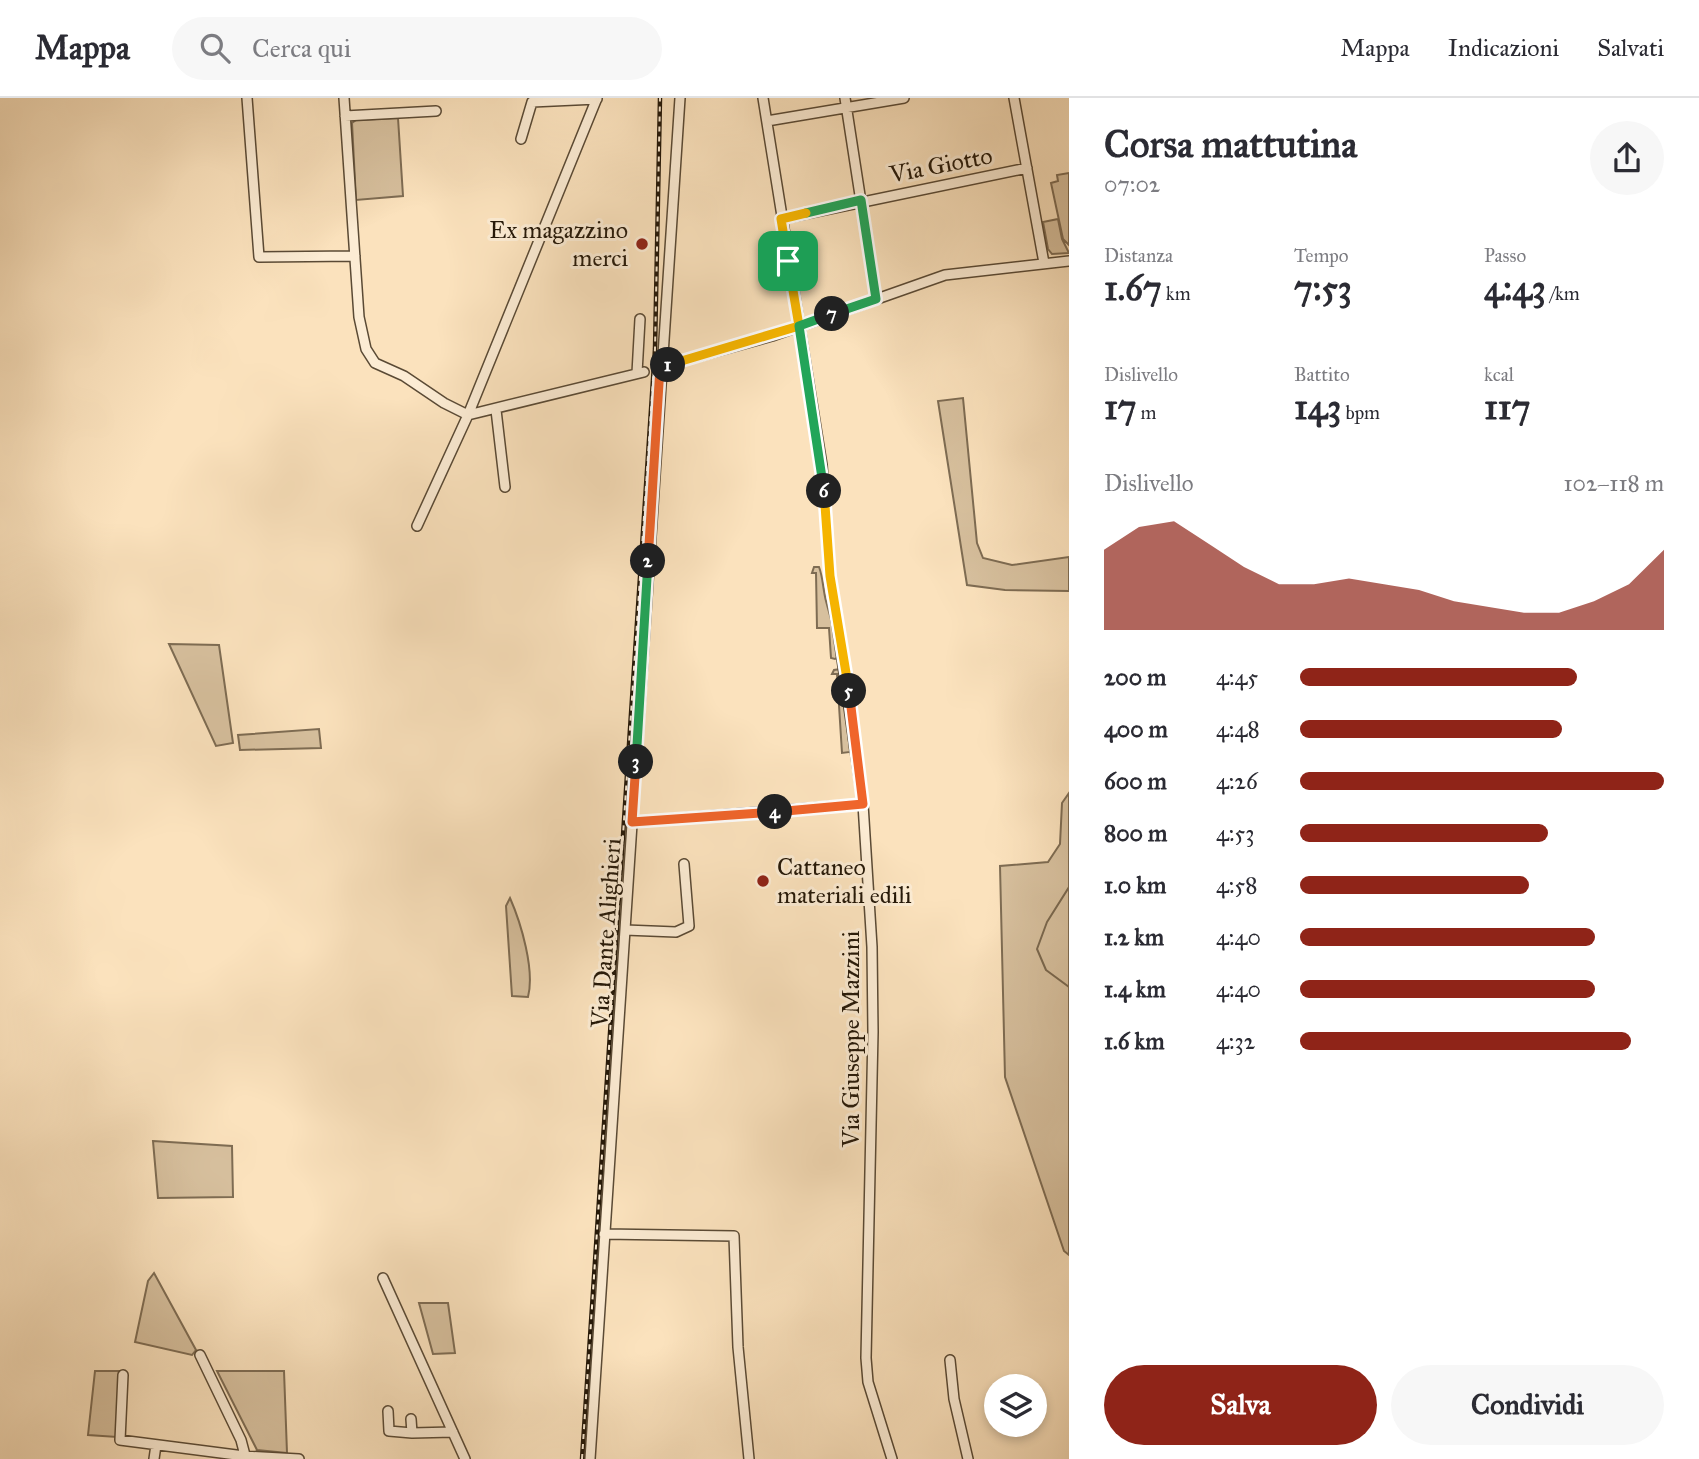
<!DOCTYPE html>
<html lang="it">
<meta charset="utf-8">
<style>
:root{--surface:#fff;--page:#f7f7f7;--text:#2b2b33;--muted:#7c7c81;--line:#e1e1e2;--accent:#8f2418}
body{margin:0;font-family:"IM FELL Great Primer",serif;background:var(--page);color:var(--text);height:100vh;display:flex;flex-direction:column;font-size:26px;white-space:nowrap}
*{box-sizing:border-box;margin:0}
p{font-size:23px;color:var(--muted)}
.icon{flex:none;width:38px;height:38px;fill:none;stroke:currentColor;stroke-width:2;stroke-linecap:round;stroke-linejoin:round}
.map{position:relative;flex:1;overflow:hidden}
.side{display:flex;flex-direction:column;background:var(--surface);width:630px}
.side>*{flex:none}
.buttons{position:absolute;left:984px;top:1276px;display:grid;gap:14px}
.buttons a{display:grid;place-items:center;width:63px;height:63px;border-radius:50%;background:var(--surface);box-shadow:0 4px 10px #0003;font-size:35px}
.pin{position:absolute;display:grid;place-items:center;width:60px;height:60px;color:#fff;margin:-30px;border-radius:14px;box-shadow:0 4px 10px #0006}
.km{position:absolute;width:35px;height:35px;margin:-18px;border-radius:50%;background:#222;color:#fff;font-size:19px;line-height:35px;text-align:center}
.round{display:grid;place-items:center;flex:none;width:74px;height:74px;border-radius:37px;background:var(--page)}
.summary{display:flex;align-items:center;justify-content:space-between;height:119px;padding:0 35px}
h1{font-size:38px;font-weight:800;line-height:52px}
.figures{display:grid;grid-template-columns:repeat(3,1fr);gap:10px;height:119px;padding:7px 35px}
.figures div{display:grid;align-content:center}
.figures b{font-size:35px;font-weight:800}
.figures small{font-size:19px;font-weight:400}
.figures p{font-size:19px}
.chart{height:196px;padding:14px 35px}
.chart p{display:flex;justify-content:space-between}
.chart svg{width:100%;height:126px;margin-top:7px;fill:var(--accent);opacity:.7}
.primary-button{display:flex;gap:14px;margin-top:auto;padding:14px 35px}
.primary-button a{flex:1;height:80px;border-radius:42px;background:var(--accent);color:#fff;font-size:28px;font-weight:800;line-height:80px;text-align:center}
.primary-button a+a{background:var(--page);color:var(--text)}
ul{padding:0 35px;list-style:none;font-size:23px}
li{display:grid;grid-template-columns:112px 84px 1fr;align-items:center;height:52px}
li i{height:18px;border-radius:9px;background:var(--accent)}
header{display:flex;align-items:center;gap:42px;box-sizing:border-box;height:98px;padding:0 35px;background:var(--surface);border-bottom:2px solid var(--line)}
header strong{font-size:33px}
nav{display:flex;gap:38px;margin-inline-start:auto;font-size:24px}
.search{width:490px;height:63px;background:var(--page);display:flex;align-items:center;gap:18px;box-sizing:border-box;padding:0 24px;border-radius:38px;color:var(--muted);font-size:26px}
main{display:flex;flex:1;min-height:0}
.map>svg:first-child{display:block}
</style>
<header>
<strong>Mappa</strong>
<div class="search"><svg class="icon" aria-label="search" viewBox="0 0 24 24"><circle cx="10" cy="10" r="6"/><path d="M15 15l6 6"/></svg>Cerca qui</div>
<nav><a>Mappa</a><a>Indicazioni</a><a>Salvati</a></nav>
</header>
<main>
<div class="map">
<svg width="1069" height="1361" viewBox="0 0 1069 1361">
<rect width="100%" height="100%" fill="#fbe2bd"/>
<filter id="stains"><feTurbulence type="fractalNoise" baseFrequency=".00286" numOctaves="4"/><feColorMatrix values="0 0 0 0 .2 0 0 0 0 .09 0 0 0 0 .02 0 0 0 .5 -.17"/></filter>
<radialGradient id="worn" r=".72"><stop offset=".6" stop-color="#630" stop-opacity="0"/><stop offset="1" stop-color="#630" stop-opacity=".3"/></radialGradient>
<path fill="#d7c09e" stroke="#7e6c53" stroke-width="2" d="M398 20 403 98 356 102 352 25 356 22Z
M1069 75V147L1063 141 1051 85 1058 83 1057 77Z
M1058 121 1062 141 1069 155 1052 156 1048 151 1043 124Z
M963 300 977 445 983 460 1012 467 1069 459V493L1005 492 967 487 938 303Z
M814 469H819C823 479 823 492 826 503 831 522 837 539 838 559L835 561 831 560 829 530H817L816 475H812Z
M169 546 219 547 233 645 216 648Z
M841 571 850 654 842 655 837 576H832L834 572Z
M319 631 321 650 240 652 238 637Z
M1069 695V1157L1064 1153 1005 979 1000 768 1048 764 1060 746 1062 705Z
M510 800C521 825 535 872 528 899L512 898 506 808Z
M153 1043 232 1048 233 1099 158 1100Z
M154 1175 196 1252 192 1257 135 1244 148 1183Z
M419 1205H448L455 1255 433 1256Z
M95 1273H120L117 1339 88 1337Z
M217 1273H284L287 1355 257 1352Z"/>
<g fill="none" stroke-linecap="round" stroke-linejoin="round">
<path stroke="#7a684f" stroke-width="2" d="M1069 789 1047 824 1037 851 1046 872 1069 889"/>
<g stroke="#5a4a35" stroke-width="12">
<path id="minor" d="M247 0 259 159 355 158
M344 0 359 219 366 251 375 265 404 278 444 305 468 317 644 274
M763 0 822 367 830 478 863 706 872 849 873 934 866 1260 868 1284 892 1361
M845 0 876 201
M1014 0 1044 165
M345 18 436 13
M767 23 904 0
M521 41 532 4 597 1
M781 121 1027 70
M660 269 772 238 945 177 1069 163
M637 275 640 221
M496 312 505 389
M417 428 468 317 597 0
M633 724 863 706
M625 832 676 834 689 828 684 766
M604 1136 734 1138 738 1249 749 1361
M383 1180 465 1361
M200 1257 241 1342 246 1361
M950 1262 954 1301 968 1361
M123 1277 120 1342 244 1358 299 1361
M388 1313 389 1333 412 1335
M411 1321 412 1335 453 1334
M154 1361 156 1347
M590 1361 680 0"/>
</g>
<use href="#minor" stroke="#fcecd4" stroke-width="9"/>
<g stroke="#251808" stroke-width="4.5">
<path id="rail" d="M582 1361 655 251 660 0"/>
</g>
<use href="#rail" stroke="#fcecd4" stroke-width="2" stroke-dasharray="5" stroke-linecap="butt"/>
</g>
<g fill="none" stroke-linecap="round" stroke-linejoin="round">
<g stroke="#fff" stroke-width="14">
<path id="split-1" d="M668 267 799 228 788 163"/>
</g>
<g stroke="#fff" stroke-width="14">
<path id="split-2" d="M648 463 660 269 668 267"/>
</g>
<g stroke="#fff" stroke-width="14">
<path id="split-3" d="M636 664 648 463"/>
</g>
<g stroke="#fff" stroke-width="14">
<path id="split-4" d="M636 664 632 724 775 714"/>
</g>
<g stroke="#fff" stroke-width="14">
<path id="split-5" d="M775 714 863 706 849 593"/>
</g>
<g stroke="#fff" stroke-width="14">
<path id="split-6" d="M824 393 830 478 849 593"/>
</g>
<g stroke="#fff" stroke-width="14">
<path id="split-7" d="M824 393 799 228 832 216"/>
</g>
<g stroke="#fff" stroke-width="14">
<path id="split-8" d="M806 115 861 102 876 201 832 216"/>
</g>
<g stroke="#fff" stroke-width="14">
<path id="split-9" d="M788 163 781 121 806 115"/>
</g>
<use href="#split-1" stroke="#f5b400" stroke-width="9"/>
<use href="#split-2" stroke="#f0652b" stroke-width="9"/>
<use href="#split-3" stroke="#22a559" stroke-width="9"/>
<use href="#split-4" stroke="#f0652b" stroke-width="9"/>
<use href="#split-5" stroke="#f0652b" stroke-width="9"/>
<use href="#split-6" stroke="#f5b400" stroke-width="9"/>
<use href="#split-7" stroke="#22a559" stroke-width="9"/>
<use href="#split-8" stroke="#22a559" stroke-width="9"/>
<use href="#split-9" stroke="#f5b400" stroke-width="9"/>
</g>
<g fill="#8f2418" stroke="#fcecd4" stroke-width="2.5">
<circle cx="642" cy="146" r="7"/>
<circle cx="763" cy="783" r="7"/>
</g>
<g text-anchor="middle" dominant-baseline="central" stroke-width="6" stroke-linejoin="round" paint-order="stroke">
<g font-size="24" fill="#251808" stroke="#fcecd4">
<text transform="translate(941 67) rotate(-11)">Via Giotto</text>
<text transform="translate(606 835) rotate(-86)">Via Dante Alighieri</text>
<text transform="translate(851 941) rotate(-90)">Via Giuseppe Mazzini</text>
</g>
<g font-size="24" fill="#251808" stroke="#fcecd4" text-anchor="end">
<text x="628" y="132">Ex magazzino<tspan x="628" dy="28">merci</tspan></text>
<text x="777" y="769" text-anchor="start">Cattaneo<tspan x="777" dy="28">materiali edili</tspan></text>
</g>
</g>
<rect width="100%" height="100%" filter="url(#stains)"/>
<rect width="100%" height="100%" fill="url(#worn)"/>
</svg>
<div class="buttons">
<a><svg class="icon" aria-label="layers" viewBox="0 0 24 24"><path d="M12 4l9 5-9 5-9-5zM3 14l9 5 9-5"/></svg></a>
</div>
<div class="pin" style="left:788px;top:163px;background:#1e9e55"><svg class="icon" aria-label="arrive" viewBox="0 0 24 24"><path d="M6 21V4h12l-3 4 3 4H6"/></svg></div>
<b class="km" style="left:668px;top:267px">1</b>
<b class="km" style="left:648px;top:463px">2</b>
<b class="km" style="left:636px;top:664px">3</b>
<b class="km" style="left:775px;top:714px">4</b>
<b class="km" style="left:849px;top:593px">5</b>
<b class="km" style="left:824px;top:393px">6</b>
<b class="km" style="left:832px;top:216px">7</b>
</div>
<section class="side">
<div class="summary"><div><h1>Corsa mattutina</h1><p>07:02</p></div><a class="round"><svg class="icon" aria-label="share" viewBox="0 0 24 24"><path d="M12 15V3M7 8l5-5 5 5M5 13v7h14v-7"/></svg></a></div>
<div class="figures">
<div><p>Distanza</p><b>1.67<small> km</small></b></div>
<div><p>Tempo</p><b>7:53</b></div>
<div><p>Passo</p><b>4:43<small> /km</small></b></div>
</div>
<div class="figures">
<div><p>Dislivello</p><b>17<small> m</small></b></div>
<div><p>Battito</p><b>143<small> bpm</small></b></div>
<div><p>kcal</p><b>117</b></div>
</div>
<div class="chart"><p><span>Dislivello</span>102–118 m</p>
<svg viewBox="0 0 160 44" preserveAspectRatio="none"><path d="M0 44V16L10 8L20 6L30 14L40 22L50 28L60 28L70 26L80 28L90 30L100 34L110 36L120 38L130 38L140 34L150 28L160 16V44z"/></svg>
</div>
<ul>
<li><b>200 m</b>4:45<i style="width:76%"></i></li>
<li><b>400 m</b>4:48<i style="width:72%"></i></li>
<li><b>600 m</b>4:26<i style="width:100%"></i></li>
<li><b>800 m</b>4:53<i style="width:68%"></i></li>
<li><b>1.0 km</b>4:58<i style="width:63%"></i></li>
<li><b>1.2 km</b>4:40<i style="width:81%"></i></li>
<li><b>1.4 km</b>4:40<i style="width:81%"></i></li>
<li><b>1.6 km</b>4:32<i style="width:91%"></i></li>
</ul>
<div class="primary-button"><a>Salva</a><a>Condividi</a></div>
</section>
</main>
